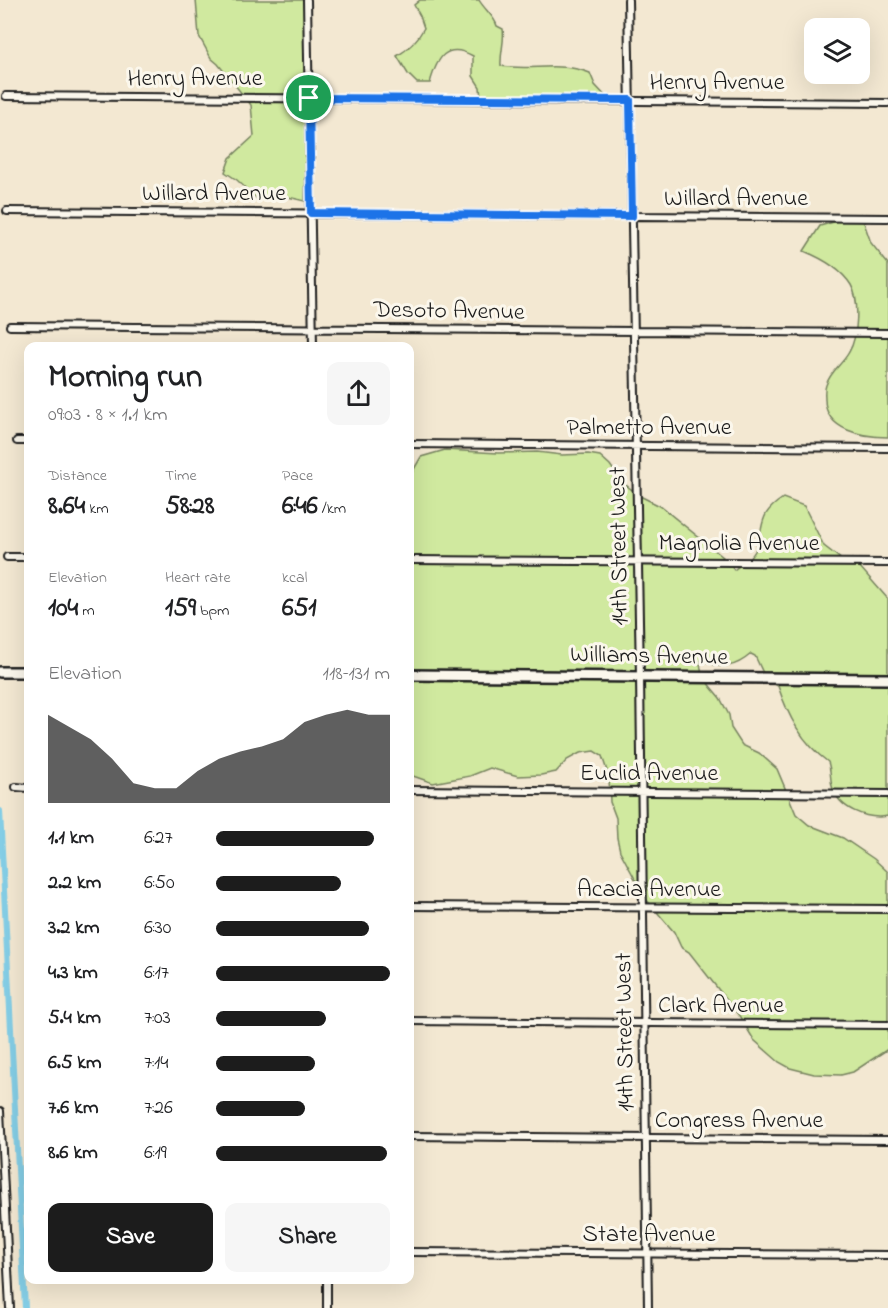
<!DOCTYPE html>
<meta charset="utf-8">
<style>
:root{--surface:#fff;--page:#f6f6f6;--text:#202124;--muted:#757577;--accent:#1c1c1c}
body{margin:0;font-family:"Indie Flower",sans-serif;background:var(--page);color:var(--text);height:100vh;display:flex;flex-direction:column;font-size:22px;white-space:nowrap}
*{box-sizing:border-box;margin:0}
p{font-size:20px;color:var(--muted)}
.icon{flex:none;width:33px;height:33px;fill:none;stroke:currentColor;stroke-width:2;stroke-linecap:round;stroke-linejoin:round}
.map{position:relative;flex:1;overflow:hidden}
.details{position:absolute;left:24px;top:342px;width:390px;height:942px;display:flex;flex-direction:column;background:var(--surface);border-radius:12px;box-shadow:0 6px 24px #0002}
.details>*{flex:none}
.buttons{position:absolute;left:804px;top:18px;display:grid;gap:12px}
.buttons a{display:grid;place-items:center;width:66px;height:66px;border-radius:12px;background:var(--surface);box-shadow:0 6px 24px #0002;font-size:30px}
.pin{position:absolute;display:grid;place-items:center;width:51px;height:51px;color:#fff;margin:-26px;border:3px solid #fff;border-radius:50%;box-shadow:0 2px 6px #0007}
.round{display:grid;place-items:center;flex:none;width:63px;height:63px;border-radius:12px;background:var(--page)}
.summary{display:flex;align-items:center;justify-content:space-between;height:102px;padding:0 24px}
h1{font-size:33px;font-weight:800;line-height:45px}
.stats{display:grid;grid-template-columns:repeat(3,1fr);gap:9px;height:102px;padding:6px 24px}
.stats div{display:grid;align-content:center}
.stats b{font-size:26px;font-weight:800}
.stats small{font-size:16px;font-weight:400}
.stats p{font-size:16px}
.chart{height:168px;padding:12px 24px}
.chart p{display:flex;justify-content:space-between}
.chart svg{width:100%;height:108px;margin-top:6px;fill:var(--accent);opacity:.7}
.primary-button{display:flex;gap:12px;margin-top:auto;padding:12px 24px}
.primary-button a{flex:1;height:69px;border-radius:12px;background:var(--accent);color:#fff;font-size:24px;font-weight:800;line-height:69px;text-align:center}
.primary-button a+a{background:var(--page);color:var(--text)}
ul{padding:0 24px;list-style:none;font-size:20px}
li{display:grid;grid-template-columns:96px 72px 1fr;align-items:center;height:45px}
li i{height:15px;border-radius:8px;background:var(--accent)}
.map>svg:first-child{display:block}
</style>
<div class="map">
<svg width="888" height="1308" viewBox="0 0 888 1308">
<rect width="100%" height="100%" fill="#f3e8d2"/>
<filter id="ink" filterUnits="userSpaceOnUse"><feTurbulence type="fractalNoise" baseFrequency=".0167" numOctaves="2"/><feDisplacementMap in="SourceGraphic" scale="12" xChannelSelector="R" yChannelSelector="G"/><feConvolveMatrix kernelMatrix="1 2 1 2 8 2 1 2 1" color-interpolation-filters="sRGB"/></filter>
<g filter="url(#ink)">
<path fill="#d0e99f" stroke="#76825e" stroke-width="1.5" d="M196 0H304L309 142 306 147 305 201 284 196 278 199 258 200 237 180 225 172 230 158 254 136 251 105 218 64 211 58 199 36Z
M420 0H479C484 9 495 17 497 26L503 29C505 43 500 52 501 66 531 71 562 61 590 73L595 85 610 101 481 99 480 87 473 76V56C446 41 437 58 430 83H417L408 74 397 56C409 49 417 41 424 28L420 16 414 5Z
M861 214 871 243 888 264V437C864 437 825 431 825 399 825 394 824 390 826 385 831 370 842 365 849 352 858 337 860 300 851 285 841 269 821 258 804 251L820 226Z
M445 450 498 453 537 452 562 455 588 454 600 456 610 465 622 482 640 496 660 506 723 557 734 570C740 565 751 559 755 551 766 525 756 516 783 498L804 506 824 546 841 559 860 567 888 599V676L764 675 755 656 751 654C736 667 722 670 705 661L703 657 700 663 702 675 410 672V476L421 457Z
M410 678 705 680 720 698 729 715 731 728 742 745 759 753 777 769 796 814 809 825 843 838 874 859 888 872V1049L853 1072 841 1075 814 1074 790 1068 779 1062 754 1040 740 1017 689 952 681 947 674 932 646 899 620 851 617 838 616 818 610 802 609 777 602 756 594 751 580 753 567 760 556 772 541 775 518 776 490 768 470 776 433 783 410 775Z
M769 681 888 682V816C867 820 838 809 832 786 830 778 831 770 828 762 802 743 788 716 778 686Z"/>
<g fill="none" stroke-linecap="round" stroke-linejoin="round">
<path stroke="#84cde5" stroke-width="6" d="M0 811 25 1308"/>
<g stroke="#1c1c1c" stroke-width="10">
<path id="street" d="M307 0 313 346
M628 0 640 677 648 1308
M6 96 888 103
M7 211 888 218
M10 326 888 333
M17 441H28
M410 444 888 448
M7 557H28
M410 560 888 563
M16 787 28 788
M410 790 888 794
M410 906 888 909
M410 1021 888 1025
M0 1111 10 1308
M410 1136 888 1140
M410 1252 888 1255
M327 1280V1308"/>
</g>
<g stroke="#1c1c1c" stroke-width="14">
<path id="secondary" d="M0 672H28
M410 675 888 679"/>
</g>
<use href="#street" stroke="#fbf7ec" stroke-width="6"/>
<use href="#secondary" stroke="#fbf7ec" stroke-width="9"/>
</g>
</g>
<g fill="none" stroke-linecap="round" stroke-linejoin="round" filter="url(#ink)">
<g stroke="#fff" stroke-width="12">
<path id="route" d="M309 98 630 100 632 216 311 213Z"/>
</g>
<use href="#route" stroke="#1a73e8" stroke-width="8"/>
</g>
<g text-anchor="middle" dominant-baseline="central" stroke-width="6" stroke-linejoin="round" paint-order="stroke">
<g font-size="24" fill="#1c1c1c" stroke="#fbf7ec">
<text x="195" y="79">Henry Avenue</text>
<text x="717" y="83">Henry Avenue</text>
<text x="214" y="194">Willard Avenue</text>
<text x="736" y="199">Willard Avenue</text>
<text transform="translate(449 312) rotate(1)">Desoto Avenue</text>
<text x="649" y="428">Palmetto Avenue</text>
<text x="739" y="544">Magnolia Avenue</text>
<text transform="translate(620 546) rotate(-91)">14th Street West</text>
<text transform="translate(649 657) rotate(1)">Williams Avenue</text>
<text x="649" y="774">Euclid Avenue</text>
<text x="649" y="890">Acacia Avenue</text>
<text x="721" y="1006">Clark Avenue</text>
<text transform="translate(626 1032) rotate(-91)">14th Street West</text>
<text x="739" y="1121">Congress Avenue</text>
<text x="649" y="1235">State Avenue</text>
</g>
</g>
</svg>
<div class="buttons">
<a><svg class="icon" aria-label="layers" viewBox="0 0 24 24"><path d="M12 4l9 5-9 5-9-5zM3 14l9 5 9-5"/></svg></a>
</div>
<div class="pin" style="left:309px;top:98px;background:#1e9e55"><svg class="icon" aria-label="arrive" viewBox="0 0 24 24"><path d="M6 21V4h12l-3 4 3 4H6"/></svg></div>
<section class="details">
<div class="summary"><div><h1>Morning run</h1><p>09:03 · 8 × 1.1 km</p></div><a class="round"><svg class="icon" aria-label="share" viewBox="0 0 24 24"><path d="M12 15V3M7 8l5-5 5 5M5 13v7h14v-7"/></svg></a></div>
<div class="stats">
<div><p>Distance</p><b>8.64<small> km</small></b></div>
<div><p>Time</p><b>58:28</b></div>
<div><p>Pace</p><b>6:46<small> /km</small></b></div>
</div>
<div class="stats">
<div><p>Elevation</p><b>104<small> m</small></b></div>
<div><p>Heart rate</p><b>159<small> bpm</small></b></div>
<div><p>kcal</p><b>651</b></div>
</div>
<div class="chart"><p><span>Elevation</span>118–131 m</p>
<svg viewBox="0 0 160 44" preserveAspectRatio="none"><path d="M0 44V8L10 13L20 18L30 26L40 36L50 38L60 38L70 31L80 26L90 23L100 21L110 18L120 11L130 8L140 6L150 8L160 8V44z"/></svg>
</div>
<ul>
<li><b>1.1 km</b>6:27<i style="width:91%"></i></li>
<li><b>2.2 km</b>6:50<i style="width:72%"></i></li>
<li><b>3.2 km</b>6:30<i style="width:88%"></i></li>
<li><b>4.3 km</b>6:17<i style="width:100%"></i></li>
<li><b>5.4 km</b>7:03<i style="width:63%"></i></li>
<li><b>6.5 km</b>7:14<i style="width:57%"></i></li>
<li><b>7.6 km</b>7:26<i style="width:51%"></i></li>
<li><b>8.6 km</b>6:19<i style="width:98%"></i></li>
</ul>
<div class="primary-button"><a>Save</a><a>Share</a></div>
</section>
</div>
